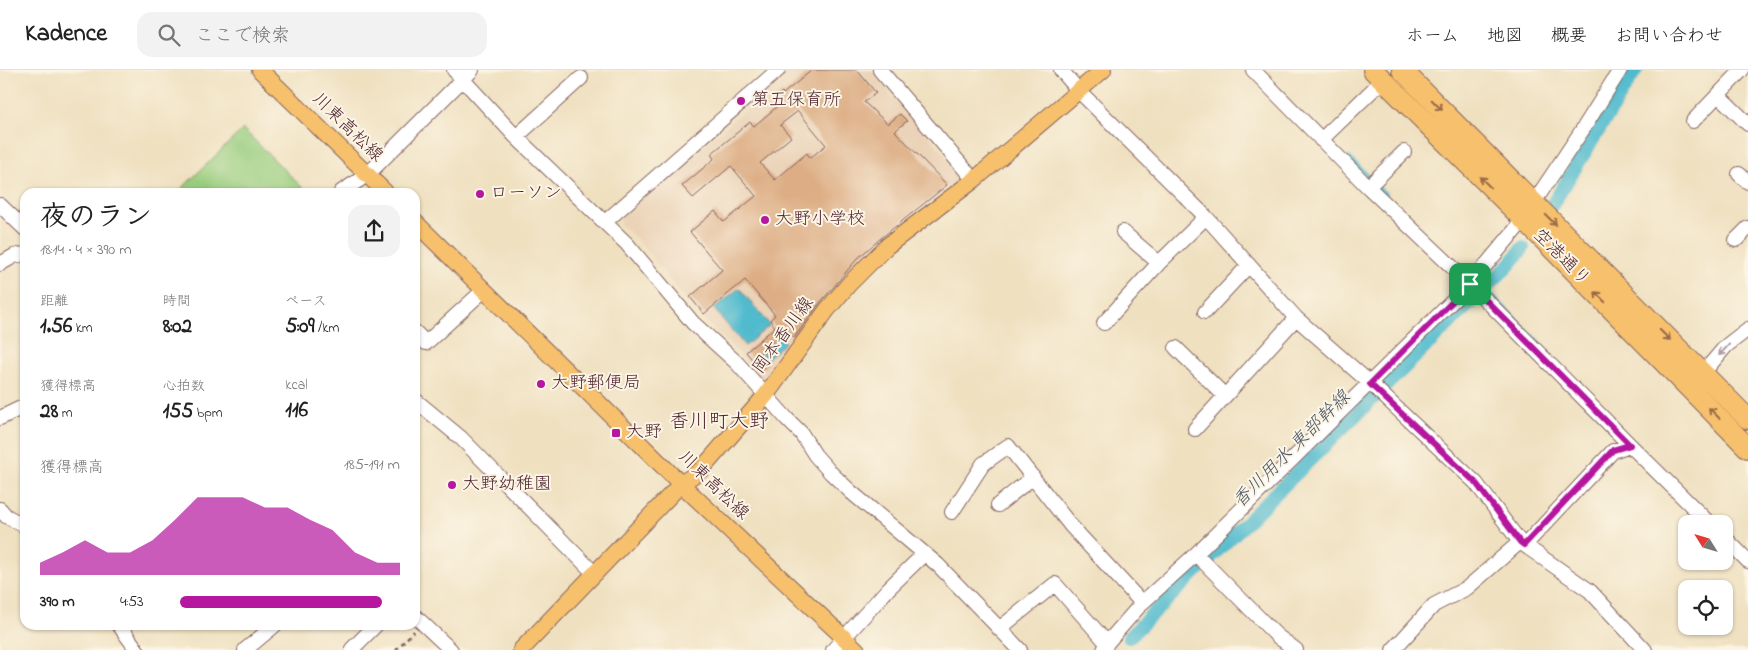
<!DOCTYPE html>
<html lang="ja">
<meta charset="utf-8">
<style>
:root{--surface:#fff;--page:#f2f2f2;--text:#222;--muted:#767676;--line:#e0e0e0;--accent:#b5179e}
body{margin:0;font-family:"Indie Flower","Klee One",sans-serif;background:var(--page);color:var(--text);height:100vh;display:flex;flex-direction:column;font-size:19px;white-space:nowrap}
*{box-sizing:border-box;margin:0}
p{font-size:16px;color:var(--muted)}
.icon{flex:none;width:28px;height:28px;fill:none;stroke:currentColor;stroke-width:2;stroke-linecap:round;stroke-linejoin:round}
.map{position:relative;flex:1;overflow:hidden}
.sheet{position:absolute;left:20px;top:118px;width:400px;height:442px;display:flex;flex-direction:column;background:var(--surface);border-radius:15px;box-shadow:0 1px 4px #0004}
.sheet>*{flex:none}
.needle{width:32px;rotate:307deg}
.fabs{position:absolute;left:1678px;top:445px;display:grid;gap:10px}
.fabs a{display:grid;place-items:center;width:55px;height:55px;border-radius:10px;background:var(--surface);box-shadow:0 1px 4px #0004;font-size:25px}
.pin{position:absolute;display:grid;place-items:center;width:42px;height:42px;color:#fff;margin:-21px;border-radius:10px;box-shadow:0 2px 8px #0006}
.round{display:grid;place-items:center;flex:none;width:52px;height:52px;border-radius:15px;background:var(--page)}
.headline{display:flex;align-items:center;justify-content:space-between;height:85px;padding:0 20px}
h1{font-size:28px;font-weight:700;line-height:38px}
.figures{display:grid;grid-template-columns:repeat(3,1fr);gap:8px;height:85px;padding:5px 20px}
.figures div{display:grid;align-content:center}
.figures b{font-size:21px;font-weight:700}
.figures small{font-size:14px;font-weight:400}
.figures p{font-size:14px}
.chart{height:140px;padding:10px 20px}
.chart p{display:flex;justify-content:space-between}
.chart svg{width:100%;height:90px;margin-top:5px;fill:var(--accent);opacity:.7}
ul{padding:0 20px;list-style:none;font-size:16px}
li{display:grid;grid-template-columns:80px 60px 1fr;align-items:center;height:38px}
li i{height:12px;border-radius:6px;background:var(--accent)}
header{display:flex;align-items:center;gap:30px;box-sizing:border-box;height:70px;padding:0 25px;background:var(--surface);border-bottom:1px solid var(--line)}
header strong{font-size:24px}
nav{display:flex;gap:28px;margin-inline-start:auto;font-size:18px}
.search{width:350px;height:45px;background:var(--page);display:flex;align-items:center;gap:12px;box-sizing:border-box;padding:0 18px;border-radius:15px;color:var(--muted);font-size:19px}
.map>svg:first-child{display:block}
</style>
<header>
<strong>Kadence</strong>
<div class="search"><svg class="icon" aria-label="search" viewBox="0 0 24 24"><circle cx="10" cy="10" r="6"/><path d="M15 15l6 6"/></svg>ここで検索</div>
<nav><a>ホーム</a><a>地図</a><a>概要</a><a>お問い合わせ</a></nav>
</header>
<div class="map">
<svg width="1748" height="580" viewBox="0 0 1748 580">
<rect width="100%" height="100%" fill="#fcf5e5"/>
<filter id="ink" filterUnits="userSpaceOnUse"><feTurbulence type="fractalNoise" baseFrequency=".02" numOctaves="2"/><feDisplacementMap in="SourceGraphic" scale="10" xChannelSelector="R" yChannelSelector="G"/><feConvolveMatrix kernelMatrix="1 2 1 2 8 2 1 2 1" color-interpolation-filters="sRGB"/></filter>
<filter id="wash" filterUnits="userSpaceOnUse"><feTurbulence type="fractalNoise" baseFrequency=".0096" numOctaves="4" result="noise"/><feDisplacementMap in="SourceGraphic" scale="20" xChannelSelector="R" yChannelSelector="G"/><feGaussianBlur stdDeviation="1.12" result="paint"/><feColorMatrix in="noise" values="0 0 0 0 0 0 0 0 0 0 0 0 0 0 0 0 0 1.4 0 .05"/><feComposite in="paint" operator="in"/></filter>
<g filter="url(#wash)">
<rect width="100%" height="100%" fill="#efe0c0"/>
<path fill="#ebd3b8" d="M784 0H872L891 24 961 103V108L859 192 769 308H760L738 283 697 243 636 168 620 154 621 146 760 27 758 23Z"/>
<path fill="#97cc7d" stroke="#707654" d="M243 59 307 122H178Z"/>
<path fill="#51bbce" stroke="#4e6d7c" d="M739 218 770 255 745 276 714 239Z
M780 267 785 273 766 289 761 283Z"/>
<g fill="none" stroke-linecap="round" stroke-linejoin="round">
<path stroke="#51bbce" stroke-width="4" d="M1349 88 1371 109
M1375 114 1386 125
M1493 226 1548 282"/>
<path stroke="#51bbce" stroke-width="14" d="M1552 135 1636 0
M1129 567 1510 194 1523 178"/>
</g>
<g id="blocks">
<path fill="#ddae85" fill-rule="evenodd" d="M812 0H857L876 23 864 32 888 54 900 44 907 51 895 61 947 115 881 168 857 189 819 234 794 268 787 259 759 283 768 294 761 300 746 282 775 257 770 250 775 245 745 210 704 244 690 227 722 200 690 162 715 141 724 152 756 126 731 96 693 128 682 116 714 89 711 84 750 52 754 56 779 35 774 29 782 22 783 24ZM798 41 826 75 810 88 807 83 775 110 760 93 791 67 780 55Z"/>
</g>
</g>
<g filter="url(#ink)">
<use href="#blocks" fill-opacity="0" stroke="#84635f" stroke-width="1"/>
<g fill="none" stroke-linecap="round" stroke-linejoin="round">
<g stroke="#84635f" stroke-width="16">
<path id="minor" d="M454 0 516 67 627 174 693 253 737 293 787 349 801 363 815 385 831 403 851 422 938 495 1020 580
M880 0 974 110
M1061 0 1079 21 1206 147 1296 248 1370 313 1476 413 1520 472 1590 521 1645 580
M1253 0 1368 117 1470 214 1630 375 1613 381 1525 475
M1718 25 1748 54
M1693 51 1742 0
M516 67 581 8
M1321 70 1383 10
M1739 104 1748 112
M1368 117 1404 82
M341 122 367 105 472 0
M0 135 25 159
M605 152 778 0
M1123 162 1159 193
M1736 170 1748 158
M0 194 14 186 25 184
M1205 242 1249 195
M1104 253 1159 193 1206 147
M415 262 426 273 484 220
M1176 278 1225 326
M1703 303 1726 276 1748 259
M415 330 461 368 595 504
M0 348 25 336
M1195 359 1296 248
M1630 375 1710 454
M998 435 1033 407
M0 439 6 446 25 456
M952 442 983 394 1008 376 1071 456 1142 533
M1724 467 1748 491
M1196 484 1277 566 1296 580
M415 546 451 580
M119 555 137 580
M999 559 1055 514 1107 573
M352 579 376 555
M245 580 275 555
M833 580 888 519 924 484
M1104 580 1107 573 1142 533 1196 484 1470 214 1516 159 1583 59 1620 0
M1393 580 1434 535 1467 518 1520 472"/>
</g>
<g stroke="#84635f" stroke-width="18">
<path id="major" d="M260 0 385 122
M415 152 681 414 857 580
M521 580 681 414 701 400 766 325 827 240 849 214 887 176 974 110 1103 0"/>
</g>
<g stroke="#84635f" stroke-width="22">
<path id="highway" d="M1373 0 1523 149 1748 378
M1402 0 1748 349"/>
</g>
<path stroke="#84635f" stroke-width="2.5" stroke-dasharray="4 4" stroke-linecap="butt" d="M396 580 414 561"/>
<use href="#minor" stroke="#fff" stroke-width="14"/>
<use href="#major" stroke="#f7c06c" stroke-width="16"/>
<use href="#highway" stroke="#f7c06c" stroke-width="20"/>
</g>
<defs><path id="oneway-shaft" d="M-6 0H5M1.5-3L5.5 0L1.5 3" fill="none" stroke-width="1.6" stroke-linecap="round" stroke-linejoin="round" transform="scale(1.25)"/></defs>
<g stroke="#986748">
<use href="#oneway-shaft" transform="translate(1437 35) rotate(45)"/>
<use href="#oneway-shaft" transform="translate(1485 112) rotate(-135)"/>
<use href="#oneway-shaft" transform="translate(1551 150) rotate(45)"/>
<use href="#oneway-shaft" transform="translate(1600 227) rotate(-135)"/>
<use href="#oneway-shaft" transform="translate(1665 265) rotate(45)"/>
<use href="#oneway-shaft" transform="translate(1714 343) rotate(-135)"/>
</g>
<use stroke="#ae9aa0" href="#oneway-shaft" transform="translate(1724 280) rotate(133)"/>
</g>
<g fill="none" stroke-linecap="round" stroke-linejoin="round" filter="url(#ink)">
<g stroke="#fff" stroke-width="10">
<path id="route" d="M1470 214 1630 375 1613 380 1524 475 1520 472 1476 413 1370 314Z"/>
</g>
<use href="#route" stroke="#b5179e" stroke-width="6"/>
</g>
<g fill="#b5179e" stroke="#fcf5e5" stroke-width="2">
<circle cx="741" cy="31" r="5"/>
<circle cx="480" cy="124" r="5"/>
<circle cx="765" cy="150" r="5"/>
<circle cx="541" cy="314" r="5"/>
<rect x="611" y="358" width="10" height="10" rx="2.5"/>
<circle cx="452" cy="415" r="5"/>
</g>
<g text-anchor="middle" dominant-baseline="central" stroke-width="4" stroke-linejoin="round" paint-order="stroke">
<g font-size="18" fill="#4a1f2b" stroke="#fcf5e5" text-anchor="start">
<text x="751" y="31">第五保育所</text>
<text x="490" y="124">ローソン</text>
<text x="775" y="150">大野小学校</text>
<text x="551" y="314">大野郵便局</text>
<text x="626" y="363">大野</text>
<text x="462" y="415">大野幼稚園</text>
</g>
<g font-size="18" fill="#4a1f2b" stroke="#fcf5e5">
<text transform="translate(347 58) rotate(44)">川東高松線</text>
<text transform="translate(1561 188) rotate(45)">空港通り</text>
<text transform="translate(784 266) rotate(-54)">岡本香川線</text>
<text transform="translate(713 416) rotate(44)">川東高松線</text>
</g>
<g font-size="19" font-style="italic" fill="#4c5664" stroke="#fcf5e5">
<text transform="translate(1292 380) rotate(-45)">香川用水 東部幹線</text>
</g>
<g font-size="20" fill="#4a1f2b" stroke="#fcf5e5">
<text x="719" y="352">香川町大野</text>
</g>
</g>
</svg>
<div class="fabs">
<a><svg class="needle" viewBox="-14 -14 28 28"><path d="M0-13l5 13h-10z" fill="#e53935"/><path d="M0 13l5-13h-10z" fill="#767676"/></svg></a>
<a><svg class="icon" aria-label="locate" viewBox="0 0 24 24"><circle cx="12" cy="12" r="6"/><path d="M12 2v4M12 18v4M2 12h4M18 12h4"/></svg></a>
</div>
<div class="pin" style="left:1470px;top:214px;background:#1e9e55"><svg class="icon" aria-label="arrive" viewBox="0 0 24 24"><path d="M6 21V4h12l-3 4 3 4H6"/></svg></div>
<section class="sheet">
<div class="headline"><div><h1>夜のラン</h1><p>18:14 · 4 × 390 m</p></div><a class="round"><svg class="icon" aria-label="share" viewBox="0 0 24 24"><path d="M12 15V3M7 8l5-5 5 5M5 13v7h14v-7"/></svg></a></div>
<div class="figures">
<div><p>距離</p><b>1.56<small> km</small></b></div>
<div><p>時間</p><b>8:02</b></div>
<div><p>ペース</p><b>5:09<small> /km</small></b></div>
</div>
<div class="figures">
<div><p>獲得標高</p><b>28<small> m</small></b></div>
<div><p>心拍数</p><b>155<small> bpm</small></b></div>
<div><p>kcal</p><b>116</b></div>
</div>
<div class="chart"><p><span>獲得標高</span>185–191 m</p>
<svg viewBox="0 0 160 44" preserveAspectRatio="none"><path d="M0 44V38L10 33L20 27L30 33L40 33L50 27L60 17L70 6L80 6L90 6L100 11L110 11L120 17L130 22L140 33L150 38L160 38V44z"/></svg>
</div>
<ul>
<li><b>390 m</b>4:53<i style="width:92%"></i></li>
</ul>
</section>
</div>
